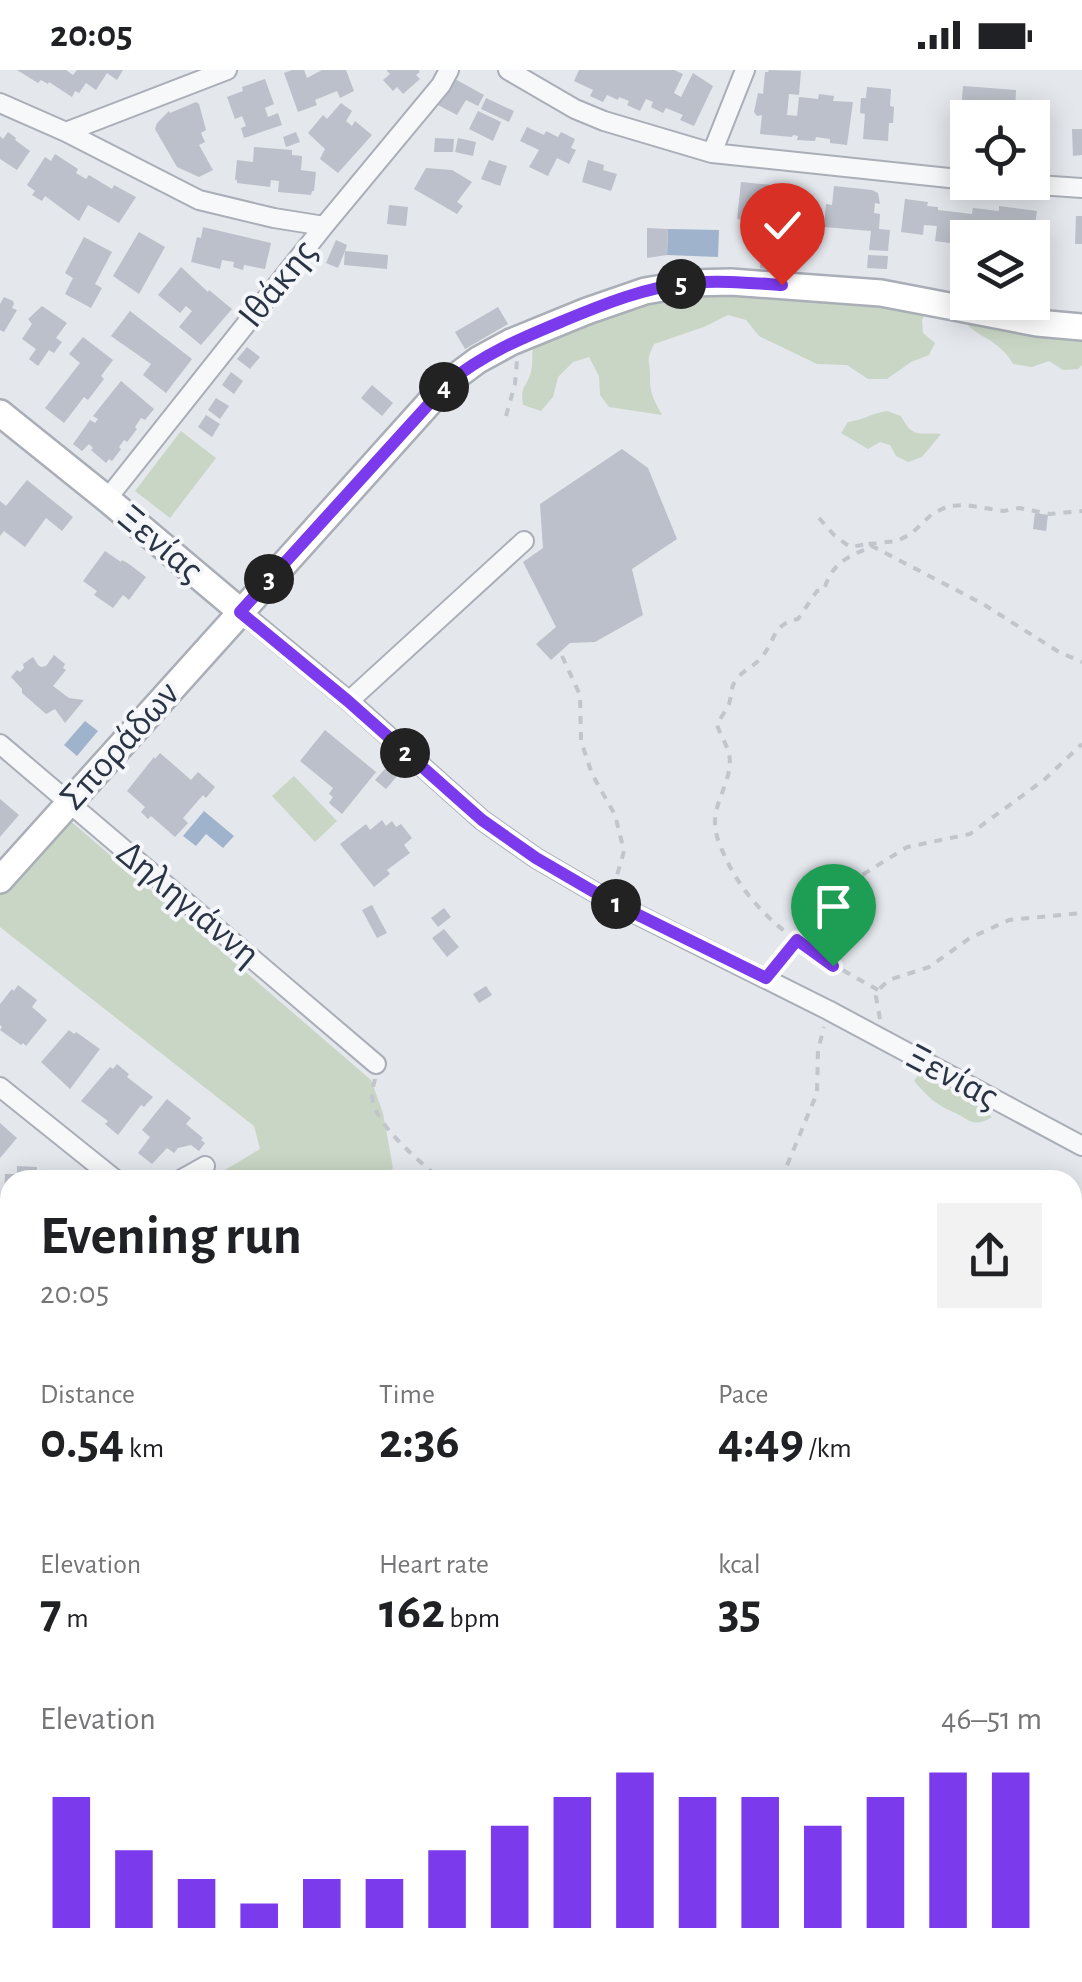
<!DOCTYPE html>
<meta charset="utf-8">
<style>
:root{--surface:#fff;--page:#f2f2f2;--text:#202124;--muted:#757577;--accent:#7c3aed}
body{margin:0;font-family:"Alegreya Sans",sans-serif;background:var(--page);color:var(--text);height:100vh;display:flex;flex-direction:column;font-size:38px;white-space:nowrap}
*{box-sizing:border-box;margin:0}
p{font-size:32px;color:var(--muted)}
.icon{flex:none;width:55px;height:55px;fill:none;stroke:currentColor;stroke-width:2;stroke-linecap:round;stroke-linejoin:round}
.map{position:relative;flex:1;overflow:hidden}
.drawer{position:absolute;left:0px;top:1100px;width:1082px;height:812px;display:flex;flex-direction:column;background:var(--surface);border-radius:30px 30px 0 0;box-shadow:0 5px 25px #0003}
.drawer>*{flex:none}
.buttons{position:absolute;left:950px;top:30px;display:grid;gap:20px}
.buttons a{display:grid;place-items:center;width:100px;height:100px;border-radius:0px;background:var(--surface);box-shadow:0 5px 25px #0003;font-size:50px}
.pin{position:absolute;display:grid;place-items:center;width:85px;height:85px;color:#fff;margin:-102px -42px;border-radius:50% 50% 50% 0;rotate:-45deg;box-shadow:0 0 10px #0007}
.pin .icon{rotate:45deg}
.km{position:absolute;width:50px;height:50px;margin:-25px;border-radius:50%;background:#222;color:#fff;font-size:28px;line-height:50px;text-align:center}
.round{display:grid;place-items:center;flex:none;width:105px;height:105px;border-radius:0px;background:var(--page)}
.headline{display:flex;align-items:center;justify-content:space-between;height:170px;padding:0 40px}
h1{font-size:55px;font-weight:700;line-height:75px}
.stats{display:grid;grid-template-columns:repeat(3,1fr);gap:15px;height:170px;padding:10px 40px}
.stats div{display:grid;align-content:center}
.stats b{font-size:50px;font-weight:700}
.stats small{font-size:28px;font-weight:400}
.stats p{font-size:28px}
.chart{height:280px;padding:20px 40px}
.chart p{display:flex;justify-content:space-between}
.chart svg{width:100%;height:180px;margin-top:10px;stroke:var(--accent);stroke-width:6}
.status{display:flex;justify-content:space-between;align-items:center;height:70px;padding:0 50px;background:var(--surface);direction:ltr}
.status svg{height:28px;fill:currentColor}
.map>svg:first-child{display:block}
</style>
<div class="status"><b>20:05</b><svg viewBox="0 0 49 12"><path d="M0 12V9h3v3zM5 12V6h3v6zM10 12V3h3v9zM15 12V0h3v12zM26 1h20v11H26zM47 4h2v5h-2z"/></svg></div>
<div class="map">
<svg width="1082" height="1912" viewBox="0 0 1082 1912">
<rect width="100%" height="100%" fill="#e4e7ec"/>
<path fill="#c9d6c5" d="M721 219 928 239 922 250 923 263 935 273 929 285 911 292 887 309H868L847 295 817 294 759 266 746 250 728 245 704 257 654 274C645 294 650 288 650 306 650 324 653 328 662 345L609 337 600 325 599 306 589 287 573 292 558 307 553 327 541 341 523 335C520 315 526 319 531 302 534 290 530 280 536 268L608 240Z
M966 253H983L1082 265V295L1078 299 1063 300 1049 291 1032 297 1013 294C1010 289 1007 284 1002 280 991 268 977 266 966 253Z
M887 341 901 346C913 369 918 362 941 364L922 387 908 392 896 386 890 375 880 372 868 379 841 363 848 352C863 350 873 343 887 341Z
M181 361 216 388 170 448 135 421Z
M294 706 337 751 315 772 272 726Z
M67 748 371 1010 383 1043 393 1098 382 1110H208L260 1079 254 1056 0 857V824Z
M919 1004 965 1027 992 1047C972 1059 970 1049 953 1042 935 1034 927 1026 914 1011Z"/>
<path fill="#9fb4cc" d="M668 159 719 160 718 187 667 185Z
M85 651 98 661 77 686 64 675Z
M204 741 234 766 223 778 206 764 196 776 183 766Z"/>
<path fill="#bbc0ca" d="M17 0H66L73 5 77 0H123L117 10 107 3 96 20 86 13 79 23 75 21 72 27 49 12 48 14 41 10 38 13Z
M292 0H304L307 8 322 0H346L354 21 340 28 337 21 315 30 317 35 298 42 284 3Z
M386 0H418L420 2 416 5 420 9 403 24 397 17 393 21 383 10 390 4Z
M579 0H674L683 4 674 23 681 27 693 3 713 16 694 56 680 50 683 45 666 38 663 43 651 37 653 32 646 29 640 41 627 35 629 31 619 27 618 30 607 25 603 32 590 26 593 20 574 11Z
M769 0 801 1 799 25 789 24 787 45 797 46 799 27 818 29 819 24 834 26 833 31 853 32 847 75 830 73V69L816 67 815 71 797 70 798 66 793 65 792 67 760 64 762 45 757 46 754 42 758 23 763 24 765 2H768Z
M265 9 274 34 265 38 268 47 278 43 282 55 244 68 241 58 246 56 242 46 235 49 227 27 243 21 242 17Z
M455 9 484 25 478 36 466 30 457 45 438 35Z
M963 16 1016 20 1015 41H1005L1004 48H968V59L960 58Z
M867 17 891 19 890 36 894 37 893 53H889L888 71 863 69 865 44 860 43 861 28H866Z
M486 28 514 41 509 52 481 39Z
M196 32 199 34 206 60 201 63 205 72 199 75 213 100 199 107 177 97 155 59 157 53 169 41 170 43Z
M341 33 352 41 346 51 352 56 355 51 372 65 338 103 320 89 325 79 308 63 323 45 327 49Z
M478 41 501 52 493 71 469 59Z
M527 57 544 65 546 61 558 67 561 62 575 69 571 78 576 80 569 94 557 88 548 106 529 97 539 80 520 71Z
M1072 59H1082V85L1073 86Z
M8 62 16 68 15 70 30 81 17 100 0 89V66L3 69Z
M296 62 300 72 286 77 283 67Z
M435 68 454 69 453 82H434Z
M458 68 476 72 473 86 455 82Z
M254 77 292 80V85L302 86 301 100 316 102 314 121H312L311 125 278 122 279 111 271 110 270 117 237 113V110H235L237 90 253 92Z
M55 84 78 99 76 103 86 109 89 105 112 119 114 115 136 127 119 153 88 135 79 151 45 126 42 131 32 125 35 121 27 115 45 87 51 91Z
M489 90 507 96 500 116 481 109Z
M588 90 604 95 603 100 617 104 611 121 582 112Z
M426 98 452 100 472 112 457 132 463 136 457 144 414 119Z
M741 112 782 116 781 127 794 128V133L798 134 796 153 792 152V156L737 149Z
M834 116 872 120 878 123 880 134 875 133 874 143 880 144 879 159 890 160 888 181 869 180 871 161 824 157 826 134 832 135Z
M905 129 928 132 927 136 938 137V140L972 144 973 138 999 141V136L1037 141 1033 168H977L970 166V164L958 162 957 174 935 171 937 156 924 155 923 165 901 162Z
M389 135 408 137 406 156 387 154Z
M1076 146H1082V174H1075Z
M203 157 271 173 265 199 244 195 243 200 233 197 234 192 222 190 220 199 191 192 197 167 201 168Z
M647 158 668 159 667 185 647 188Z
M139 162 165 177 139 224 113 206Z
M84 167 112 182 95 214 102 218 91 238 65 224 73 208 65 203Z
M336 170 347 175 345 181 388 185 387 199 344 195 345 181 338 198 326 193Z
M762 176 775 179 773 200 760 198Z
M868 185 888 186 887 199 867 198Z
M181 197 208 222 209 220 232 239 201 275 179 257 192 241 186 236 180 243 158 225Z
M4 227 13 231 14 234 12 238 17 240 4 262 0 260V234Z
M42 236 67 253 56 268 62 272 54 283 49 280 38 296 29 289 36 279 22 269 32 254 28 249Z
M498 237 508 254 465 279 455 262Z
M130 241 192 289 166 323 143 305 151 294 111 266Z
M83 267 113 290 101 306 104 309 88 330 84 327 64 353 45 338 80 293 69 284Z
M247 277 260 287 250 299 237 289Z
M231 302 243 311 234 324 222 315Z
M121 311 154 339 145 350 141 348 135 357 137 359 127 372 124 370 119 377 121 379 112 391 109 389 106 393 91 380 93 378 89 374 82 381 73 374 90 350 95 353 98 349 93 346Z
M372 315 393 333 382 346 361 328Z
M216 328 229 336 220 349 208 340Z
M206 345 220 354 212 367 198 357Z
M622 379 648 398 677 469 632 499 643 545 595 572 570 573 551 590 536 574 556 557 523 492 543 478 540 434Z
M27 410 73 447 62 461 46 448 25 477 4 461 0 466V431L6 436Z
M1035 443 1048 445 1046 461 1033 459Z
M105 481 121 492 122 490 129 494 146 507 129 530 123 525 113 538 94 525 97 521 83 511Z
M54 585 65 594 63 598 66 600 53 616 69 628 84 630 65 653 55 639 46 644 22 623V619L11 607 17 600 20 602 24 598 23 594 33 587 38 595 41 597 46 596Z
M325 660 376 702 342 744 329 733 333 727 329 724 333 718 300 691Z
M160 683 191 710 198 702 215 717 206 728 203 725 183 748 188 753 175 767 151 746 148 749 141 742 145 737 127 721 154 687 155 689Z
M393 690 403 699 386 719 375 710Z
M0 729 19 745 0 767Z
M382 750 386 756 392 751 396 757 401 754 412 768 404 775 410 783 387 800 390 804 374 817 340 774 366 754 370 760Z
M372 835 387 863 377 868 362 840Z
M444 838 451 847 438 857 431 848Z
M444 859 459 877 447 887 432 868Z
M18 915 37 930 32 937 47 950 26 976 23 973 21 975 0 960 2 957 0 955V934L12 919 14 921Z
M486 916 492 925 479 933 473 924Z
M69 960 74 964 76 962 100 979 70 1019 41 992Z
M117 994 129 1004 127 1007 153 1027 144 1037 141 1035 118 1065 105 1054 108 1051 81 1031 110 997 113 999Z
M167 1029 191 1048 186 1054 203 1068 201 1070 205 1073 199 1081 191 1075 178 1078 174 1083 167 1078 152 1094 138 1083 150 1067 142 1060Z
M0 1053 17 1068 0 1088Z
M17 1096 37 1097V1110H10V1131H4L5 1104H17Z
M48 1102H81V1110H48Z
M4 1241 10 1249V1264L3 1271 0 1267V1243Z
M10 1311V1344H9L7 1336 0 1331V1315Z
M10 1349V1373H9L3 1351Z
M0 1638 10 1651 0 1660Z
M148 1902H195L189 1908 192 1912H147L143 1906Z"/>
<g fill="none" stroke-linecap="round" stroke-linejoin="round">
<g stroke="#a9aeb7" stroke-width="14">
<path id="lane" d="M0 1294 6 1289H10"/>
</g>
<g stroke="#a9aeb7" stroke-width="22">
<path id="street" d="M508 0 575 39 604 51 712 83 968 110
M0 33 66 62 227 0
M66 62 199 130 274 148 324 156
M712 83 745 0
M993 112 1082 118
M107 429 324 156 441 15 449 0
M240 541 349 631 482 750 536 788 608 830 828 940 1082 1076
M349 631 524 471
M0 674 376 994
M0 1017 116 1110
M180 1110 205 1096
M0 1208 10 1202
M0 1563 10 1577
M0 1704 10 1697
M0 1891 15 1912
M241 1902 247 1912
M370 1912 381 1902"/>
</g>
<g stroke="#a9aeb7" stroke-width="30">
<path id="secondary" d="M0 343 107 429 240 541
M0 810 447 313 478 290 511 272 587 241 645 221 692 213 731 212 881 223 1037 253 1082 257"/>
</g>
<path stroke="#c2c5cb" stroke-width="4" stroke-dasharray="8 8" stroke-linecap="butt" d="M506 346 515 314 517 291
M819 448 834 465 850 477 868 474 983 534 1059 582 1082 592
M562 586 580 625 581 671 592 704 615 745 624 781 614 816
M776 897 838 820 907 777 970 764 1045 709 1082 674
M878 920C819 887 760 856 728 793 722 780 714 765 715 750 716 728 734 706 729 684 727 675 720 664 717 655 720 648 726 641 729 634 732 625 730 618 736 610 742 601 753 597 760 589 776 572 771 554 798 549L817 521 824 520C831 496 844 488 866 479L868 474 897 471 911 464 932 444 948 436 965 435 1004 441 1019 438 1050 444 1082 441
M880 949 876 927 878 920 889 910 929 897 970 868 1009 850 1082 843
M375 1009C375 1010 371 1023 372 1024 372 1054 420 1091 441 1110
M781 1110 817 1023 818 980 824 957
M1072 1751 1082 1756
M635 1902 636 1912
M917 1902 926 1912
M751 1912 754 1902"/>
<use href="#lane" stroke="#f7f8fa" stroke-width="9"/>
<use href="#street" stroke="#f7f8fa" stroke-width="18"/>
<use href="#secondary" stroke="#fff" stroke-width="25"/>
</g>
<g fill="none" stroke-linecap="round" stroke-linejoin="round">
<g stroke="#fff" stroke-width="20">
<path id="route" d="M782 215C752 213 720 210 689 213 646 217 604 234 563 251 522 268 483 284 448 313L240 542 348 631 482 750 536 788 608 830 766 908 797 870 833 896"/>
</g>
<use href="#route" stroke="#7c3aed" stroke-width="12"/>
</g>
<g text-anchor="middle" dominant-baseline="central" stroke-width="8" stroke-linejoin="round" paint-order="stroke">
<g font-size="38" fill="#2b3445" stroke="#f4f6f9">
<text transform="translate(278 214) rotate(-51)">Ιθάκης</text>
<text transform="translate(160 474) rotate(40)">Ξενίας</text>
<text transform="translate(120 676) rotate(-48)">Σποράδων</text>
<text transform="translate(188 834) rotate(40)">Δηληγιάννη</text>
<text transform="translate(952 1007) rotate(28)">Ξενίας</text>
</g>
</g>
</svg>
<div class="buttons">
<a><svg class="icon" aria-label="locate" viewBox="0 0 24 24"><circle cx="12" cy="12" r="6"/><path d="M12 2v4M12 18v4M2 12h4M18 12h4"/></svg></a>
<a><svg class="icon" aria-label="layers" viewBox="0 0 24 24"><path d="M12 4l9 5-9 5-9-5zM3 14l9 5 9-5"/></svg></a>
</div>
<div class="pin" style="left:833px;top:896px;background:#1e9e55"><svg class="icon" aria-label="arrive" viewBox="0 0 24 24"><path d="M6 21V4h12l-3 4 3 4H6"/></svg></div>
<div class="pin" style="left:782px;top:215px;background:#d93025"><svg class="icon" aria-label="check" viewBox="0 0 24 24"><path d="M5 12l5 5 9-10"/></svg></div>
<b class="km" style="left:616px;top:834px">1</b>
<b class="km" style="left:405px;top:683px">2</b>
<b class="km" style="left:269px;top:509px">3</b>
<b class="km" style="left:444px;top:317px">4</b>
<b class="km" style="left:681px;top:214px">5</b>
<section class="drawer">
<div class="headline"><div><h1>Evening run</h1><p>20:05</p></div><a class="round"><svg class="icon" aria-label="share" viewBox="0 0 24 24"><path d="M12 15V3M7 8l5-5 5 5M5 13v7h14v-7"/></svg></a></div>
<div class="stats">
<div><p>Distance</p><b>0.54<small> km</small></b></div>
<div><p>Time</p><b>2:36</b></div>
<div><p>Pace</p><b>4:49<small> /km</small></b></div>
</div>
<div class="stats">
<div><p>Elevation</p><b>7<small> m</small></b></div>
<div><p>Heart rate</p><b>162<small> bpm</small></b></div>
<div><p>kcal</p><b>35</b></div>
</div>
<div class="chart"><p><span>Elevation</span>46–51 m</p>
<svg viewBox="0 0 160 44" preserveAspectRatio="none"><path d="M5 44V12M15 44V25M25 44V32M35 44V38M45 44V32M55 44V32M65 44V25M75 44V19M85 44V12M95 44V6M105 44V12M115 44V12M125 44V19M135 44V12M145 44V6M155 44V6"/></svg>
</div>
</section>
</div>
